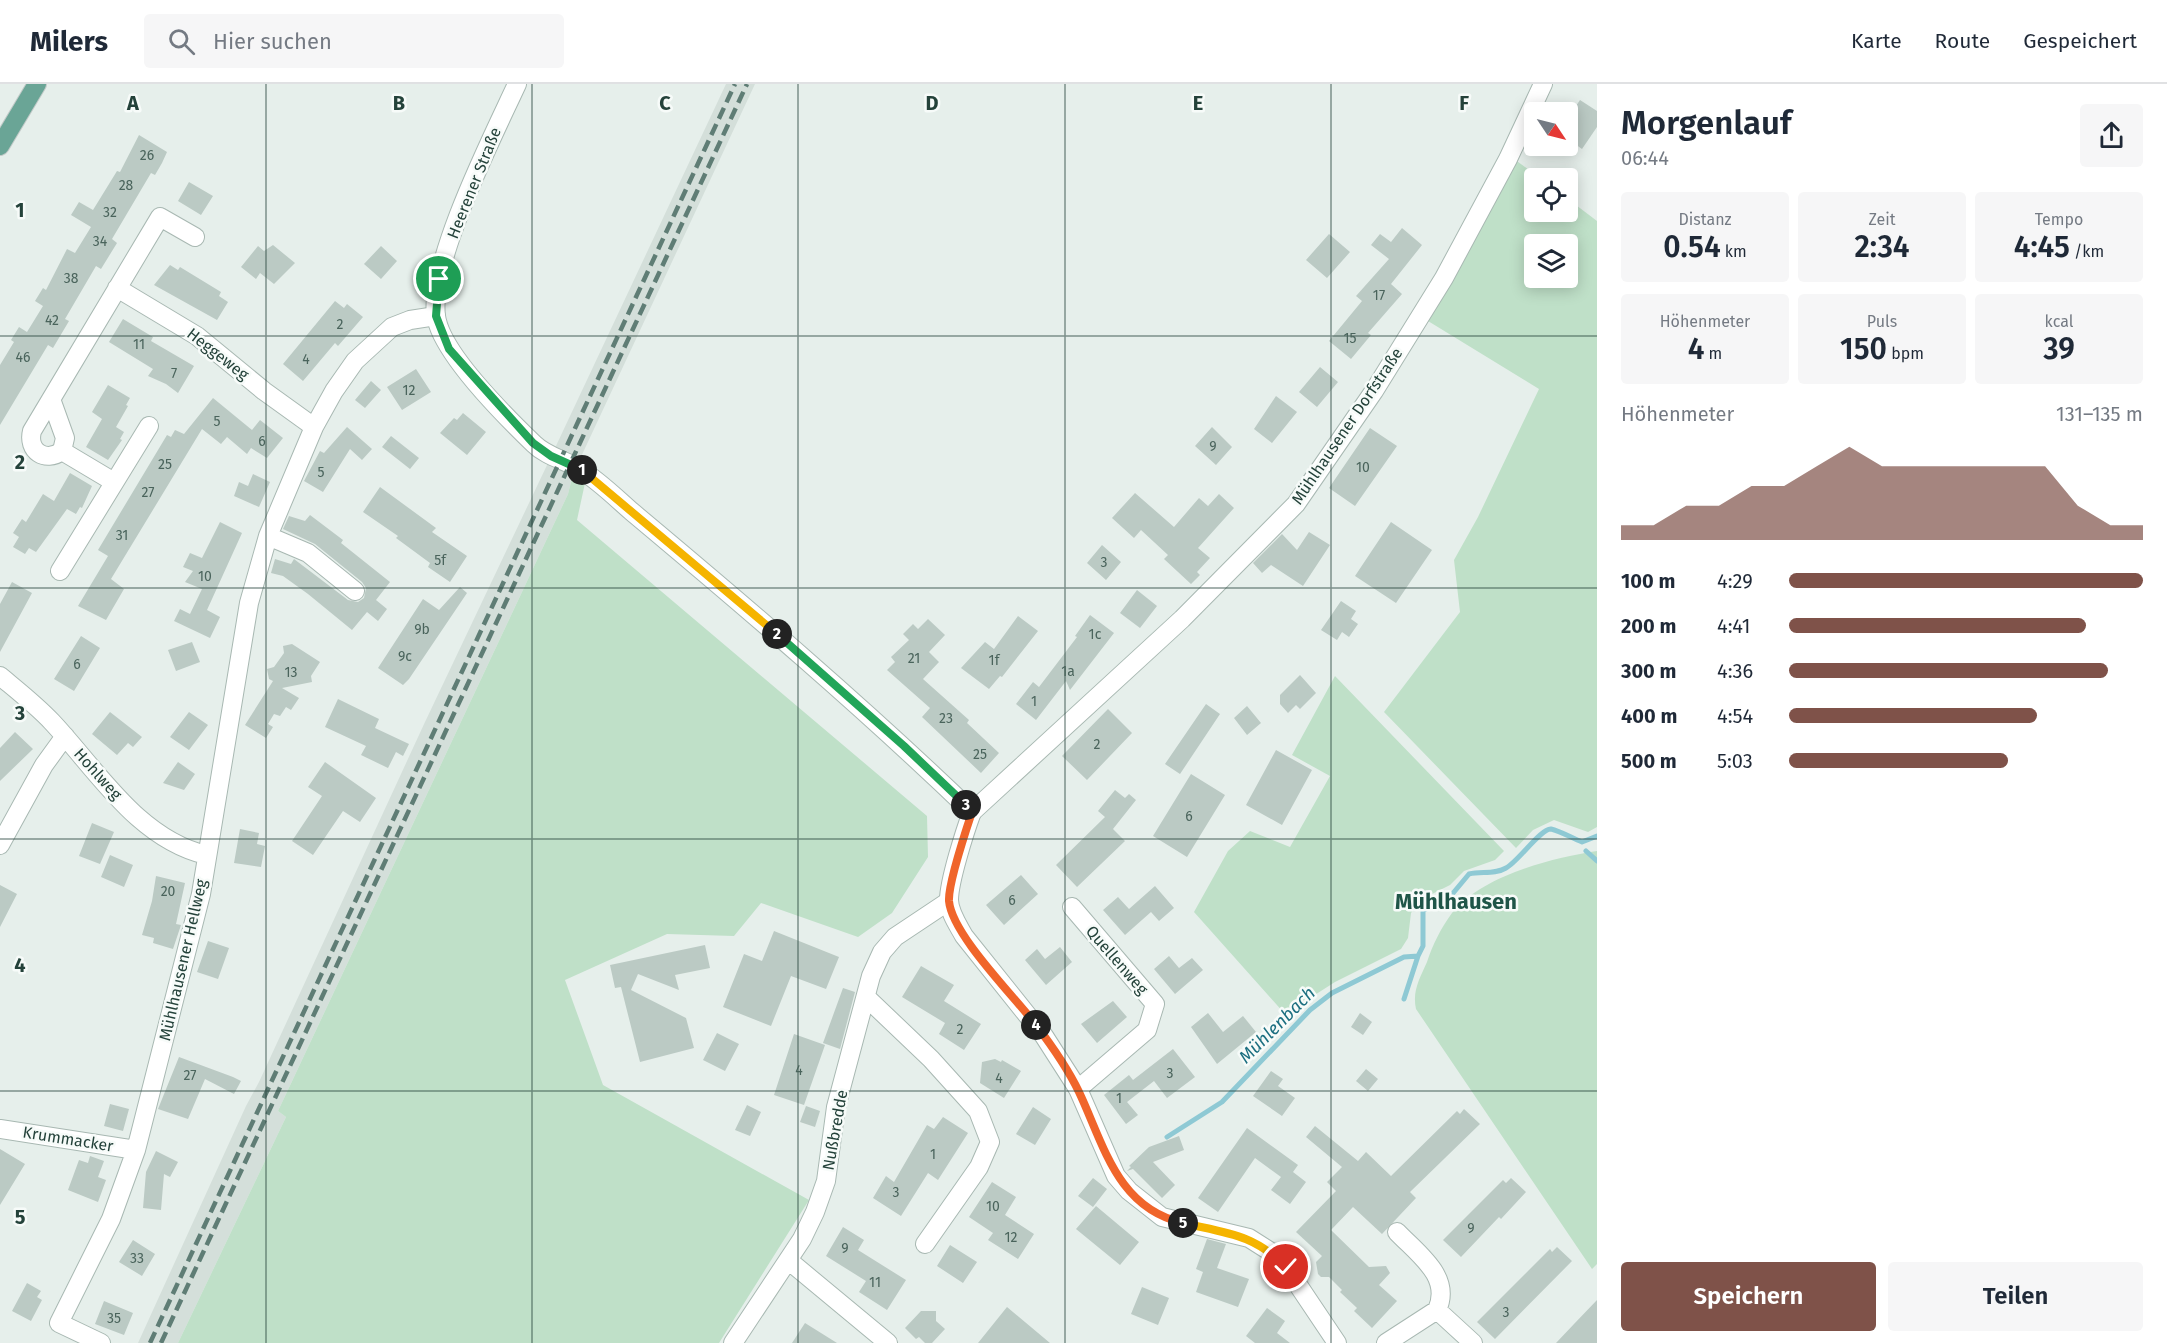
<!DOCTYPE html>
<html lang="de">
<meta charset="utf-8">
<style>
:root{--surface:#fff;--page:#f6f6f7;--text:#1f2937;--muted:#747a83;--line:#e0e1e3;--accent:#7f5249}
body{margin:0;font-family:"Fira Sans",sans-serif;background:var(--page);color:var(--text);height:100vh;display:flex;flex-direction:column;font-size:22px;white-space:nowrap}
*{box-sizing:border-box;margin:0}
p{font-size:20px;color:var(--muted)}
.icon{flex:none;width:33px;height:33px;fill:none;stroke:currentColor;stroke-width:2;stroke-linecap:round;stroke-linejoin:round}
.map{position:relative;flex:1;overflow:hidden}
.panel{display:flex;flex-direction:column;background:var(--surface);width:570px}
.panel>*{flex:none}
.needle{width:39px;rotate:125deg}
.buttons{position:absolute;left:1524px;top:18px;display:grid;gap:12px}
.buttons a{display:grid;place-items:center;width:54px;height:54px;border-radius:6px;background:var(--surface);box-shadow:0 3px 15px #0003;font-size:30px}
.pin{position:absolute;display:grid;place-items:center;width:51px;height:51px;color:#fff;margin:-26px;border:3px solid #fff;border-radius:50%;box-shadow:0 2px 6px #0007}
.km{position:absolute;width:30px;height:30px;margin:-15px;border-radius:50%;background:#222;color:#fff;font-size:16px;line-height:30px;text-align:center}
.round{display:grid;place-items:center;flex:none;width:63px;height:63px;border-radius:6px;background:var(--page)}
.headline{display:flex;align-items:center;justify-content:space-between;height:102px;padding:0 24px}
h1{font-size:33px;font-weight:600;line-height:45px}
.stats{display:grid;grid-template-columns:repeat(3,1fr);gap:9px;height:102px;padding:6px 24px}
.stats div{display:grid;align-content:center;border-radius:6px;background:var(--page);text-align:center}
.stats b{font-size:30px;font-weight:600}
.stats small{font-size:16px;font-weight:400}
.stats p{font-size:16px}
.chart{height:168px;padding:12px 24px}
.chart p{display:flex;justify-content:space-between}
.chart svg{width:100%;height:108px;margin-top:6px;fill:var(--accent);opacity:.7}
.action{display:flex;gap:12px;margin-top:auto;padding:12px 24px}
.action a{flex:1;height:69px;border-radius:6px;background:var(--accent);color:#fff;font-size:24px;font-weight:600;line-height:69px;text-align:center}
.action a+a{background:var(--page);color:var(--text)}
ul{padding:0 24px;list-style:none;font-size:20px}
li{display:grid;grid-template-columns:96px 72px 1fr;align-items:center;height:45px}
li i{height:15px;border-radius:8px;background:var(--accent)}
header{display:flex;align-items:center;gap:36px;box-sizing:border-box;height:84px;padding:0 30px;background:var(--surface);border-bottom:2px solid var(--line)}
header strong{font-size:28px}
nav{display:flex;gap:33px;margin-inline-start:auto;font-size:21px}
.search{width:420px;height:54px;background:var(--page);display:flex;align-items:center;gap:15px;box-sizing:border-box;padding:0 21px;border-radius:6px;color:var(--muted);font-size:22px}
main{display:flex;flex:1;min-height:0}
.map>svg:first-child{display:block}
</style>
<header>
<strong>Milers</strong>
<div class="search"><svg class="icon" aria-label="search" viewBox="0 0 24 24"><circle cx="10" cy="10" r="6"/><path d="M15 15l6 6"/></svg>Hier suchen</div>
<nav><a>Karte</a><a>Route</a><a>Gespeichert</a></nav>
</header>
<main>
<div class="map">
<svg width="1597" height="1259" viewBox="0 0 1597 1259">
<rect width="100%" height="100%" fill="#e6efeb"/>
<path fill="#d4dfda" d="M726 0H755L580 375 555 364Z
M548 379 573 390 568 410 278 1027 286 1033 178 1259H138L246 1022 259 998 425 638Z"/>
<path fill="#bfe0c8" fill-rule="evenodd" d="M1514 75 1540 94H1534V128H1568V115L1597 137V743L1588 748 1554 736 1533 746 1516 764 1384 628 1460 528 1454 476 1478 433 1539 305 1428 237 1467 169ZM1534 160H1568V194H1534Z
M573 390 585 399 577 436 927 732 928 773 892 829 858 853 761 819 734 852 667 850 565 896 603 1001 809 1116 719 1259H178L286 1033 278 1027 568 410Z
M1335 592 1504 767 1495 776 1464 787 1450 801 1422 815 1411 829 1408 854 1401 865 1335 898 1285 930 1194 828 1228 767 1250 747 1290 763 1330 692 1292 671Z
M1597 767V1180L1592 1185 1416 925C1412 907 1420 894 1427 878 1433 860 1441 844 1452 829 1482 792 1551 774 1597 767Z"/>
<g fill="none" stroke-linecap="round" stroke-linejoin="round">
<path stroke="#8ec9d4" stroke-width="5" d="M1586 767 1597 777
M1404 915 1418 872
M1167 1053 1222 1018 1310 926 1332 909 1404 873 1418 872 1423 862V827L1437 818 1449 814 1469 790C1482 787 1494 791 1506 784 1518 778 1541 744 1551 745 1560 747 1572 754 1582 758L1597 752"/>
</g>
<path fill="#bbcac4" d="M1580 16 1597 27V43L1582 65 1568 55V34Z
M139 51 167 68 162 79 155 91 151 89 112 155 117 159 101 185 96 182 65 235 69 237 53 264 48 261 0 341V281L14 258 11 256 19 243 27 248 43 222 35 217 43 204 46 206 67 165 75 169 91 143 71 131 79 118 93 126 117 87 120 88Z
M189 98 213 112 201 131 178 117Z
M1402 144 1422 161 1391 200 1402 210 1368 249 1371 251 1351 275 1329 257 1362 217 1356 212 1389 175 1371 161 1380 150 1391 158Z
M1329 150 1350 168 1327 194 1306 176Z
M273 161 295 179 274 200 260 189 256 195 241 183 258 162 264 167Z
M381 162 397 177 381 195 364 180Z
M170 181 178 186 180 183 221 208 219 212 228 218 217 236 154 201Z
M335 217 344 224 347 220 363 233 338 262 335 259 303 297 283 280Z
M123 235 153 253 151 257 194 282 178 309 166 300 148 292 153 285 109 258Z
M1320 283 1338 298 1317 323 1299 308Z
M416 285 431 308 402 326 387 303Z
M371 297 381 306 365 324 355 316Z
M108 301 130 314 126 321 128 322 116 343 124 348 120 355 122 356 108 376 86 363 102 335 92 328Z
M1276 312 1297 328 1272 359 1254 345Z
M213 314 252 346 260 336 283 354 267 374 251 364 247 370 227 353 221 360 202 345 111 495 124 505 106 536 78 522 108 472 98 466 167 351 171 353 175 346 184 350Z
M463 329 486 348 467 371 440 349 454 334 457 336Z
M347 343 372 365 362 376 350 365 323 408 304 397 320 367 324 369Z
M1212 343 1232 363 1216 381 1195 362Z
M1370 344 1397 362 1355 422 1329 404Z
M391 352 419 374 410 385 382 363Z
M70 389 92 402 82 424 80 423 76 430 67 425 36 468 29 464 25 470 13 463 19 453 13 449 22 435 26 438 43 410 54 417Z
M253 390 270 398 259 423 234 412 239 398 248 402Z
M380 403 436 444 432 448 467 472 450 498 428 483 430 479 396 454 398 452 363 428Z
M1135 409 1174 443 1199 414 1208 422 1219 410 1234 424 1198 464 1210 474 1197 488 1200 491 1191 500 1164 475 1168 471 1141 446 1134 454 1112 434Z
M310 431 343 456 341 459 390 498 376 516 387 525 378 537 367 528 352 546 308 510 283 492 271 489 275 475 291 480 294 475 348 516 358 518 364 514 366 504 362 498 315 460 283 445 289 432 305 437Z
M220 438 242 449 207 526 220 533 210 554 174 537 180 525 190 530 202 505 185 498 193 487 183 483 190 469 202 474Z
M1391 438 1432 466 1396 519 1355 492Z
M1309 448 1330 461 1303 502 1271 481 1262 489 1253 479 1282 450 1297 466Z
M1102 461 1121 478 1106 496 1087 479Z
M12 498 32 509 0 568V520Z
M460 503 467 509 409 595 403 601 378 584 423 515 439 526Z
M1137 506 1157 522 1140 544 1120 529Z
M1341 517 1356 527 1351 535 1358 540 1349 553 1342 548 1337 556 1321 546Z
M1090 531 1114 549 1070 606 1066 597 1036 636 1016 620 1033 598 1039 603 1077 553 1075 552Z
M1018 532 1038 547 1002 593 1000 592 989 605 961 584 985 558 994 565Z
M928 535 945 551 929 568 939 578 923 595 969 636 967 639 999 669 981 689 922 633 930 624 887 586 895 578 891 573 909 556 903 550 913 540 918 545Z
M81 552 100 564 74 607 54 595Z
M192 558 200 578 176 587 168 566Z
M292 560 320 578 311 592 312 598 282 604 299 614 291 626 286 623 280 632 274 630 268 640 273 643 266 654 245 641 273 597 269 595 267 585 274 583 284 569 283 562Z
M1300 591 1316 609 1300 625 1296 621 1288 629 1280 620V611Z
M338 615 379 635 375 644 409 660 403 672 396 668 388 684 361 671 366 662 325 643Z
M1206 620 1220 630 1180 690 1165 680Z
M1247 622 1261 639 1247 651 1234 634Z
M1108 625 1132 649 1087 696 1062 672Z
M110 628 142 653 133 663 128 659 117 671 92 650Z
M189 628 208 641 189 666 170 653Z
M15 648 33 665 0 697V664Z
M1276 666 1312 686 1282 741 1246 721Z
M178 678 195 690 184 706 163 699Z
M325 678 376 714 360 738 343 727 313 771 292 757 322 712 308 703Z
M1191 690 1225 711 1187 773 1153 752Z
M1115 706 1125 714 1129 710 1136 716 1113 745 1125 757 1077 803 1056 781 1105 733 1098 727Z
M92 739 114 748 100 780 79 772Z
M240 745 259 749 257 760 265 762 261 783 234 779Z
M110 771 133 781 124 803 101 793Z
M1021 791 1038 810 1004 841 986 821Z
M156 792 185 799 176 840 181 841 173 865 153 859 154 854 142 851 152 817Z
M0 801 17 810 0 843Z
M1155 802 1174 824 1159 837 1151 828 1125 851 1103 826 1118 813 1129 825Z
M774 847 839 873 826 905 791 892 771 942 723 923 744 870 762 877Z
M208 857 229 864 218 895 197 888Z
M705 861 710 884 675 891 679 906 638 890 631 906 686 934 694 964 640 978 621 903 615 904 610 881Z
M1060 863 1072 878 1046 901 1025 876 1037 865 1045 875Z
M1169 872 1179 884 1192 874 1203 886 1175 910 1154 885Z
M921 882 954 901 944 917 981 940 964 966 939 950 945 939 902 913Z
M843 904 855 908 840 965 823 959Z
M1113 917 1127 933 1097 959 1081 940Z
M1208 929 1223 948 1243 932 1256 948 1217 980 1191 943Z
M1360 929 1372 938 1363 951 1351 943Z
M717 949 739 960 725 987 703 976Z
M794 950 825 961 804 1021 774 1011Z
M1173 965 1195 993 1167 1014 1154 997 1127 1018 1138 1031 1126 1040 1104 1011 1129 991 1133 996Z
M179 973 233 993 241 997 234 1010 205 995 188 1035 158 1025Z
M995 975 1001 978 1002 976 1021 987 1004 1014 980 999 982 978Z
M1366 985 1378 995 1368 1007 1356 997Z
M1271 987 1283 995 1278 1002 1295 1014 1282 1032 1253 1012Z
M110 1020 129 1025 123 1047 104 1042Z
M747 1021 761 1028 750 1052 735 1046Z
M806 1022 820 1027 815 1043 800 1038Z
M1033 1023 1051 1035 1035 1061 1016 1050Z
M1464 1025 1480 1040 1410 1108 1416 1114 1382 1150 1353 1123 1331 1146 1369 1183 1386 1182 1390 1189 1379 1201 1397 1217 1372 1244 1354 1227 1357 1224 1340 1208 1342 1206 1329 1193H1321L1318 1190 1316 1178 1322 1172 1296 1148 1336 1107 1327 1098 1342 1083 1306 1053 1315 1042 1358 1077 1366 1068 1391 1092 1457 1027 1460 1030Z
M943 1033 968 1049 938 1096 928 1089 901 1132 873 1114 886 1092 894 1098 927 1041 934 1045Z
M1247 1044 1298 1081 1293 1088 1306 1098 1290 1120 1271 1106 1281 1093 1255 1074 1218 1128 1198 1114Z
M1179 1052 1184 1066 1153 1078 1175 1101 1162 1114 1133 1085 1127 1087 1131 1083 1129 1082 1149 1063Z
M0 1065 25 1080 0 1121Z
M156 1067 178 1078 170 1093 164 1090 161 1126 143 1124 146 1088Z
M90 1072 104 1077 98 1093 106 1096 98 1118 68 1106 79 1076 88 1079Z
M1093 1094 1107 1105 1093 1123 1078 1112Z
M1511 1094 1526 1108 1501 1135 1499 1133 1461 1173 1443 1156 1503 1096 1506 1099Z
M992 1098 1016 1113 1005 1131 1034 1150 1018 1175 988 1156 993 1149 969 1133Z
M1096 1122 1139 1158 1120 1181 1076 1145Z
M843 1143 864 1156 858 1166 906 1196 887 1226 859 1208 866 1197 826 1172Z
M1207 1155 1226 1160 1217 1184 1249 1195 1238 1223 1196 1208 1203 1188 1196 1185Z
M133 1156 155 1170 142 1192 119 1178Z
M950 1161 977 1178 963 1199 937 1182Z
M1557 1163 1572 1177 1495 1255 1477 1238 1550 1165 1552 1168Z
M27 1199 41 1207 37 1213 42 1216 31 1237 12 1227Z
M1142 1203 1169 1214 1158 1241 1131 1230Z
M1597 1216V1259H1556L1574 1240Z
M104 1217 133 1229 124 1251 95 1240Z
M1007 1223 1050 1259H978Z
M1267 1224 1285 1237 1277 1249 1290 1259H1255L1246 1252Z
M921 1227H936V1237L945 1245 932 1259H925L919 1253 916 1255 905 1244Z
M805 1239 837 1259H792Z"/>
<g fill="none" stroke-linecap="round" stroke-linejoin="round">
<g stroke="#a8b8b2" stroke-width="20">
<path id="minor" d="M117 204 197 252 264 307 314 343
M51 315 65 354 62 367C45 379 27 367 32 347L160 133 195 153
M62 367 114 398
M268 452 308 469 355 507
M60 487 149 342
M0 592C18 607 36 621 52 638 97 686 138 755 206 771
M972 728 1182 535 1296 420 1374 307 1444 194 1508 75 1543 0
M0 761 44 681 65 652
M1072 823 1155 920 1147 946 1078 1005
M867 914 931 975 978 1027 990 1058 979 1083 925 1160
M0 1045 136 1066
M1397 1148C1419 1171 1452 1193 1437 1226
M788 1176 888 1259
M101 1259 59 1239 111 1135 136 1066 201 810 249 519 268 452 314 343 334 307 355 277 392 243 410 236 436 232
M733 1259 802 1155 815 1128 826 1097 836 1023 871 892 882 868 895 853 949 817
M1386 1259 1437 1226 1473 1259"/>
</g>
<g stroke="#a8b8b2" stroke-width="20">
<path id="tertiary" d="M517 0C493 52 429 178 436 232 441 269 506 333 534 360 547 373 566 376 581 386 599 397 615 413 631 427 747 524 863 623 972 728 965 747 949 797 949 816 949 828 958 841 964 852L1044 952 1078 1005 1116 1092 1129 1107 1162 1133 1249 1154 1271 1168 1286 1183 1337 1259"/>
</g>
<g stroke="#c2cac8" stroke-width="20">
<path id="primary" d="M0 62 37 0"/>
</g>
<use href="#minor" stroke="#fff" stroke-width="18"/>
<use href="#tertiary" stroke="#fff" stroke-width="18"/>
<use href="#primary" stroke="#6aa596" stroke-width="18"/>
<path stroke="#5f7d75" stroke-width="4.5" stroke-dasharray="12 6" stroke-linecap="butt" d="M150 1259 735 0
M161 1259 747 0"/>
</g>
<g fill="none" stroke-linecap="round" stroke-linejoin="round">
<g stroke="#fff" stroke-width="12">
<path id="split-1" d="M439 195 436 232 449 265 533 359 551 372 582 386"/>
</g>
<g stroke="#fff" stroke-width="12">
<path id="split-2" d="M582 386 777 550"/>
</g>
<g stroke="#fff" stroke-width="12">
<path id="split-3" d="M777 550 904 662 966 721"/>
</g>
<g stroke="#fff" stroke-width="12">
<path id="split-4" d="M966 721 972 728C966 746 948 800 949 817 952 851 1015 913 1036 941"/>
</g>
<g stroke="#fff" stroke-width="12">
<path id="split-5" d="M1036 941C1052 962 1068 985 1079 1008 1104 1061 1117 1124 1183 1139"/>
</g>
<g stroke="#fff" stroke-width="12">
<path id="split-6" d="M1183 1139C1226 1149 1254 1150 1286 1183"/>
</g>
<use href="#split-1" stroke="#22a559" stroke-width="8"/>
<use href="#split-2" stroke="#f5b400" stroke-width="8"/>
<use href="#split-3" stroke="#22a559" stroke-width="8"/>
<use href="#split-4" stroke="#f0652b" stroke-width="8"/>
<use href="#split-5" stroke="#f0652b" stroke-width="8"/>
<use href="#split-6" stroke="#f5b400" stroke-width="8"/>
</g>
<path fill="none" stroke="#24423a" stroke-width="1.5" stroke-opacity="0.55" d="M266 0V1259M532 0V1259M798 0V1259M1065 0V1259M1331 0V1259M0 252H1597M0 504H1597M0 755H1597M0 1007H1597"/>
<g text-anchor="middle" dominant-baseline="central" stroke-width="5" stroke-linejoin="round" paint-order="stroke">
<g font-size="14" fill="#4a645c">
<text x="147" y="71">26</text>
<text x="126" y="101">28</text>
<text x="110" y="128">32</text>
<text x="100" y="157">34</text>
<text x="71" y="194">38</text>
<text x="1379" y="211">17</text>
<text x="52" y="236">42</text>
<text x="340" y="240">2</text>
<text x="1350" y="254">15</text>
<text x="139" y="260">11</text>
<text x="23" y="273">46</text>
<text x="306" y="275">4</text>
<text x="174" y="289">7</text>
<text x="409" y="306">12</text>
<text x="217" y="337">5</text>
<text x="262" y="357">6</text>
<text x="1213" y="362">9</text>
<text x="165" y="380">25</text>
<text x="1363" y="383">10</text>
<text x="321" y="388">5</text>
<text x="148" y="408">27</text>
<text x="122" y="451">31</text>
<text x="440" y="476">5f</text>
<text x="1104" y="478">3</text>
<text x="205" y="492">10</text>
<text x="422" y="545">9b</text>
<text x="1095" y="550">1c</text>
<text x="405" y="572">9c</text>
<text x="914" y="574">21</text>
<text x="994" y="576">1f</text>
<text x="77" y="580">6</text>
<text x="1068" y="587">1a</text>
<text x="291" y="588">13</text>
<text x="1034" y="617">1</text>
<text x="946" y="634">23</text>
<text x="1097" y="660">2</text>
<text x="980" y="670">25</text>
<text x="1189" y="732">6</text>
<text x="168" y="807">20</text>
<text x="1012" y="816">6</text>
<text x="960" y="945">2</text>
<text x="799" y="986">4</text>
<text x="1170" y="989">3</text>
<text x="190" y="991">27</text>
<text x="999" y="994">4</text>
<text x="1119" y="1014">1</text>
<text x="933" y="1070">1</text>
<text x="896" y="1108">3</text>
<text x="993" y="1122">10</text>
<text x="1471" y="1144">9</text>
<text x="1011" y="1153">12</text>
<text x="845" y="1164">9</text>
<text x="137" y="1174">33</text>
<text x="875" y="1198">11</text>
<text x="1506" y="1228">3</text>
<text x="114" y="1234">35</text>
</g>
<g font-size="16" fill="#24423a" stroke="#f7fbf9">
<text transform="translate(474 99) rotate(-68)">Heerener Straße</text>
<text transform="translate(218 270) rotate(38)">Heggeweg</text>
<text transform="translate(1347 342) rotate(-56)">Mühlhausener Dorfstraße</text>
<text transform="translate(98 690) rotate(48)">Hohlweg</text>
<text transform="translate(183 876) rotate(-77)">Mühlhausener Hellweg</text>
<text transform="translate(1117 876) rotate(49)">Quellenweg</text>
<text transform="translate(835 1046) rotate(-80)">Nußbredde</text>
<text transform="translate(68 1055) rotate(9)">Krummacker</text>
</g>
<g font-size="18" font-style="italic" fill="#1c6f80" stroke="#f7fbf9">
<text transform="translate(1277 941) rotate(-45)">Mühlenbach</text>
</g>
<g font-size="22" font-weight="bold" fill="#1f5548" stroke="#f7fbf9">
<text x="1456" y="817">Mühlhausen</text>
</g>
</g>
<g font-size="20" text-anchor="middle" font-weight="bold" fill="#24423a" stroke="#f7fbf9" stroke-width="5" stroke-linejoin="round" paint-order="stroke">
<text x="133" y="26">A</text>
<text x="399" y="26">B</text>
<text x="665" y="26">C</text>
<text x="932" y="26">D</text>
<text x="1198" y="26">E</text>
<text x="1464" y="26">F</text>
<text x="20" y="133">1</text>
<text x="20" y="385">2</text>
<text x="20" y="636">3</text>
<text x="20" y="888">4</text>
<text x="20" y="1140">5</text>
</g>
</svg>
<div class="buttons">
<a><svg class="needle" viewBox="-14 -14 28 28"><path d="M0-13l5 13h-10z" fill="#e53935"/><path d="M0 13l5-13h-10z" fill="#747a83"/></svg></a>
<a><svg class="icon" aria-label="locate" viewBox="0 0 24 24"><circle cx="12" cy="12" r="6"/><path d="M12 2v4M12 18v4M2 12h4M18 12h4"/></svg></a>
<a><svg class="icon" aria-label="layers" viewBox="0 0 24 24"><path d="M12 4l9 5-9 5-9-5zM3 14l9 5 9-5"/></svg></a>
</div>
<div class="pin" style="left:439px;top:195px;background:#1e9e55"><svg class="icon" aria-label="arrive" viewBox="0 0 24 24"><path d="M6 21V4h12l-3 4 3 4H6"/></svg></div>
<div class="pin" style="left:1286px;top:1183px;background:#d93025"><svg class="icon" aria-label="check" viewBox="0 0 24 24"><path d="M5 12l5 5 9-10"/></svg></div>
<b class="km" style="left:582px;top:386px">1</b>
<b class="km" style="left:777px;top:550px">2</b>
<b class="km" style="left:966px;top:721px">3</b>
<b class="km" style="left:1036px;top:941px">4</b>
<b class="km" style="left:1183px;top:1139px">5</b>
</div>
<section class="panel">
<div class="headline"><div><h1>Morgenlauf</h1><p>06:44</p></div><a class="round"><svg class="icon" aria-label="share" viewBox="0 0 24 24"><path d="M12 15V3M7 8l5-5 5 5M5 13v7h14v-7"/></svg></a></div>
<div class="stats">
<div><p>Distanz</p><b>0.54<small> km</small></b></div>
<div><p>Zeit</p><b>2:34</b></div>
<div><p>Tempo</p><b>4:45<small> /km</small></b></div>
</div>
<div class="stats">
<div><p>Höhenmeter</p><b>4<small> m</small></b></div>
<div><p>Puls</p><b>150<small> bpm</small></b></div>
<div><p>kcal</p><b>39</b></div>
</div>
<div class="chart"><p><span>Höhenmeter</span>131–135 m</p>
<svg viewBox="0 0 160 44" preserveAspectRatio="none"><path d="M0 44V38L10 38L20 30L30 30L40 22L50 22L60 14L70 6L80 14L90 14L100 14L110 14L120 14L130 14L140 30L150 38L160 38V44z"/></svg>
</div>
<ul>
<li><b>100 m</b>4:29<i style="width:100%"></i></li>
<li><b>200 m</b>4:41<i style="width:84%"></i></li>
<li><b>300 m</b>4:36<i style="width:90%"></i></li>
<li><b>400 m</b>4:54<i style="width:70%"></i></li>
<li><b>500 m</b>5:03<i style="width:62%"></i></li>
</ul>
<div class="action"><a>Speichern</a><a>Teilen</a></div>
</section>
</main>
